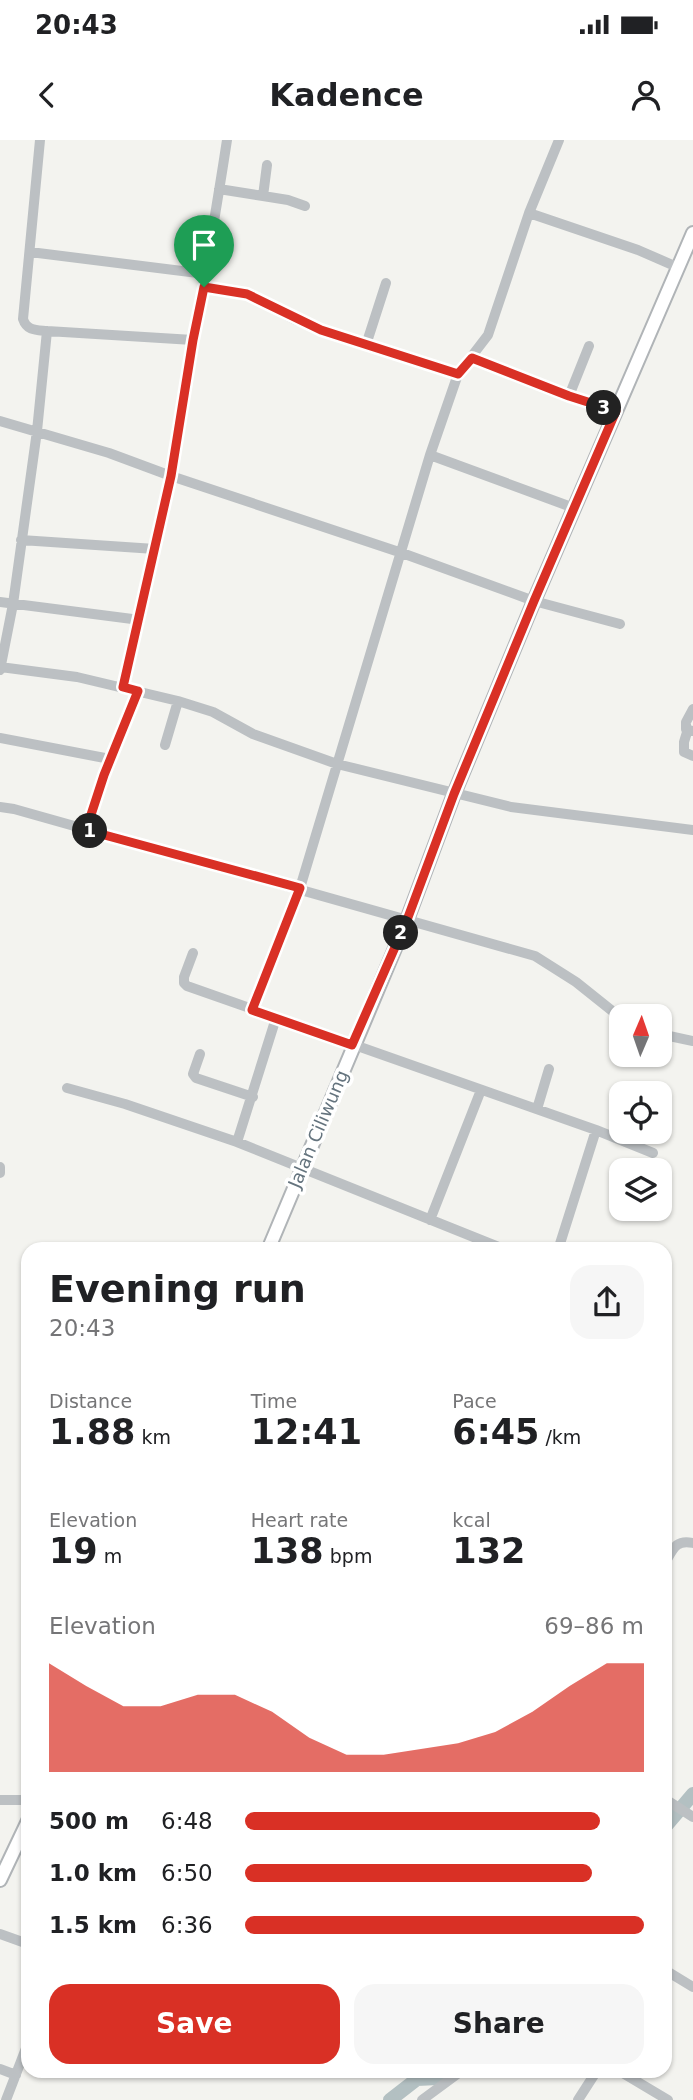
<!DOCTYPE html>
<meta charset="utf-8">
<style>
:root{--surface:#fff;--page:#f6f6f6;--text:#202124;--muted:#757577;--accent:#d93025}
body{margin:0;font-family:"DejaVu Sans",sans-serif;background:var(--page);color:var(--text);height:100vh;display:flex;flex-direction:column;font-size:26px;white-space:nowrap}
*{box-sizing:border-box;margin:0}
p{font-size:23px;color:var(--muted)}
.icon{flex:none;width:38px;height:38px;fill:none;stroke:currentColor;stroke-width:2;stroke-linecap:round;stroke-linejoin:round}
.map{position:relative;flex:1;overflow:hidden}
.panel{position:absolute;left:21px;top:1102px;width:651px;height:836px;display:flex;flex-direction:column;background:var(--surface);border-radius:21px;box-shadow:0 2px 5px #0004}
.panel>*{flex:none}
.needle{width:46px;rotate:2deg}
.tools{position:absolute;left:609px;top:864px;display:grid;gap:14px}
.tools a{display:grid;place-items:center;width:63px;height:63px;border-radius:14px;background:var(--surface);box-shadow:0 2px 5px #0004;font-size:35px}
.pin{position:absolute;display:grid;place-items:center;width:60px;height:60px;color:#fff;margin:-72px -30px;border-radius:50% 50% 50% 0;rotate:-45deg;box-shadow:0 0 7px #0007}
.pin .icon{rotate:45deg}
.km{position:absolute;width:35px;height:35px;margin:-18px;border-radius:50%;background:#222;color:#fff;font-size:19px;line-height:35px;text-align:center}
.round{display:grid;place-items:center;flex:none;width:74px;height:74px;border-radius:21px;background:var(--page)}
.head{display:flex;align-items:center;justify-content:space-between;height:119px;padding:0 28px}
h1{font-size:38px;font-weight:700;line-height:52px}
.stats{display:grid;grid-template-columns:repeat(3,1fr);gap:10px;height:119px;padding:7px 28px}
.stats div{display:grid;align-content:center}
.stats b{font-size:35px;font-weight:700}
.stats small{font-size:19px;font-weight:400}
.stats p{font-size:19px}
.chart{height:196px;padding:14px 28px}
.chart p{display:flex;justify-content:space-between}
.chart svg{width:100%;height:126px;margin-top:7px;fill:var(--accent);opacity:.7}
.primary-button{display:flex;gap:14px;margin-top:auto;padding:14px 28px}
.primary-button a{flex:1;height:80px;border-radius:21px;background:var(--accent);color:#fff;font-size:28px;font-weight:700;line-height:80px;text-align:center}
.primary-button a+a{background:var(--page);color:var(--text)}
ul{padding:0 28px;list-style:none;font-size:23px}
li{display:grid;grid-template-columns:112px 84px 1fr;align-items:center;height:52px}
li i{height:18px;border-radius:9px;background:var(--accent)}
.status{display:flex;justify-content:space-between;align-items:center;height:49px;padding:0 35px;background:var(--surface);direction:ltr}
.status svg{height:19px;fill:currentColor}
header{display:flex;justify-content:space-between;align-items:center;height:91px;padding:0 28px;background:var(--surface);font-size:32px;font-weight:700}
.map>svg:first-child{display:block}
</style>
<div class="status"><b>20:43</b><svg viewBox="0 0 49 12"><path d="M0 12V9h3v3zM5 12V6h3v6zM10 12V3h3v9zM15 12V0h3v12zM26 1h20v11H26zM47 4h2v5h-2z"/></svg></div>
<header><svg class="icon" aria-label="back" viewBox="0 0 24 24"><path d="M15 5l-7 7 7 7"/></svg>Kadence<svg class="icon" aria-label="person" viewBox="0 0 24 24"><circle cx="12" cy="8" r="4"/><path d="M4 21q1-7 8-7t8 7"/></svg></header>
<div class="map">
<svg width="693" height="1960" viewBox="0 0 693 1960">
<rect width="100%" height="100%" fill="#f3f3ef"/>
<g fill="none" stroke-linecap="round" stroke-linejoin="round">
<path stroke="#b3c0c2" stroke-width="14" d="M665 1687 693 1654
M390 1960 417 1939 438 1938 453 1932"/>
<g stroke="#b0b4b7" stroke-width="16">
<path id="major" d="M268 1110 407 780 454 654 534 461 693 93
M0 1740 28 1681"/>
</g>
<path stroke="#bcc0c3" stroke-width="10" d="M227 0C210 112 189 224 171 336L402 413 534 461 620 484
M219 49 263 56 267 25
M263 56 288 60 305 66
M529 73 638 110 677 127
M30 112 206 134
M204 147 247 154 294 179 321 190 458 234 488 195 529 73 559 0
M47 191 193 200
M366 205 386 143
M472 217 569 256 616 271
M569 256 589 206
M0 281 109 313 171 336 123 547
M430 315 574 368
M21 400 155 409
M0 462 140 480
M0 527 77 537 178 561 213 572 253 594 337 624 511 667 693 690
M0 530 13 464 37 291 47 191C36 190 27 191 23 179L40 0
M688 589 684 602V612L693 616
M692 591 686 589V582L693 569
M0 598 110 619
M165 605 178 561
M0 667 14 669 535 816 576 842 621 878
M86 690 104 635 138 551
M193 813 184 837V843L187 846 596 990 653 1013
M252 870 300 748 430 315 458 234
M660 894 693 901
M200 914 193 934 196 938 253 957
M67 948 125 964 237 1002 506 1110
M537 969 549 929
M237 1002 276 878
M0 1027V1033
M430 1080 481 950
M558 1110 596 990
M665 1423C673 1409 676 1399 693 1403
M665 1659 693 1677
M0 1660H28
M17 1705 28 1709
M0 1794 28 1804
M665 1830 693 1847
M0 1929 16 1935
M621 1932 668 1960
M6 1960 28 1903
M422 1960 460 1932
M578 1960 596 1932"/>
<use href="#major" stroke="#fff" stroke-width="12"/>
</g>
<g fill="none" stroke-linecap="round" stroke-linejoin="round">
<g stroke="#fff" stroke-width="14">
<path id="route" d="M204 147 247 154 321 190 458 234 472 218 569 256 616 271 534 461 454 654 407 780 352 905 252 870 300 748 86 690 104 635 138 551 123 547 171 336 193 200Z"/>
</g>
<use href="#route" stroke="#d93025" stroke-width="9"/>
</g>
<g text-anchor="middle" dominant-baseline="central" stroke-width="7" stroke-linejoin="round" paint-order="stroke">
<g font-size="18" fill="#65747e" stroke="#fff">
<text transform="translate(318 989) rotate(-67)">Jalan Ciliwung</text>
</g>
</g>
</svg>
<div class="tools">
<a><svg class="needle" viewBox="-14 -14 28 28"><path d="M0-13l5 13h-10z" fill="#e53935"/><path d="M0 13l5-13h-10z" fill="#757577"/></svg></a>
<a><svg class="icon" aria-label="locate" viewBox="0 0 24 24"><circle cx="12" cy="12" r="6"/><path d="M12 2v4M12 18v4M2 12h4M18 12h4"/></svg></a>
<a><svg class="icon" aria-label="layers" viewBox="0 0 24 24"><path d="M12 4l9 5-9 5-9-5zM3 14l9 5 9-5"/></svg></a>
</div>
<div class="pin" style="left:204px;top:147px;background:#1e9e55"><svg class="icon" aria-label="arrive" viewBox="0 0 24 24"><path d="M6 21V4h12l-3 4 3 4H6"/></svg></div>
<b class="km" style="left:90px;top:691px">1</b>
<b class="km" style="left:401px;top:793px">2</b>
<b class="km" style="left:604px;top:268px">3</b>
<section class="panel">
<div class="head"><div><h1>Evening run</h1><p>20:43</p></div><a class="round"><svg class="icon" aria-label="share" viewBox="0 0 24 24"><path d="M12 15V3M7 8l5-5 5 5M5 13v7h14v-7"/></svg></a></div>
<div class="stats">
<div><p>Distance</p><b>1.88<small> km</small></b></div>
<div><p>Time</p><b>12:41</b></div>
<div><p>Pace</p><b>6:45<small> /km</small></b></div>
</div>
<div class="stats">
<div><p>Elevation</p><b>19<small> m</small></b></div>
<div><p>Heart rate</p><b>138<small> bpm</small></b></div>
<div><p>kcal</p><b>132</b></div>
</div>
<div class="chart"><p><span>Elevation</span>69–86 m</p>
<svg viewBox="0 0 160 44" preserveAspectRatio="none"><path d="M0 44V6L10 14L20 21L30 21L40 17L50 17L60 23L70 32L80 38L90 38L100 36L110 34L120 30L130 23L140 14L150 6L160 6V44z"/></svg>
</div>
<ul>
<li><b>500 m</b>6:48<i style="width:89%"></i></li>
<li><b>1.0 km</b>6:50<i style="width:87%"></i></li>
<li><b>1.5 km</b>6:36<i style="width:100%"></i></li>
</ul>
<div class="primary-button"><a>Save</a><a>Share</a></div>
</section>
</div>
